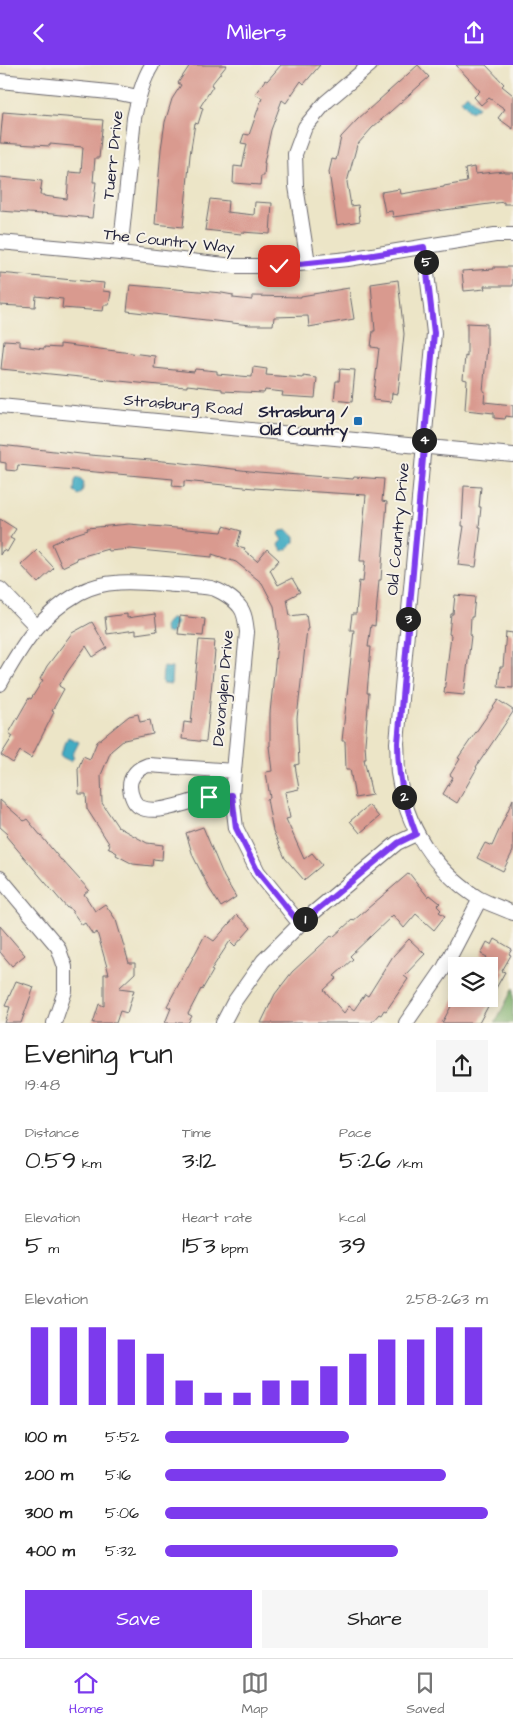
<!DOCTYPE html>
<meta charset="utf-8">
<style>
:root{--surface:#fff;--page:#f6f6f6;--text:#222;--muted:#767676;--line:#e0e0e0;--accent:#7c3aed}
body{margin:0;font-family:"Architects Daughter",sans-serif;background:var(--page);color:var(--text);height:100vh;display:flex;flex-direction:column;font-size:19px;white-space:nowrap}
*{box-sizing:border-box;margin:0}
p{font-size:16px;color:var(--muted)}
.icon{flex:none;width:28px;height:28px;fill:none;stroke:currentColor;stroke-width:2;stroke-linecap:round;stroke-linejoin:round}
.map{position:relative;height:958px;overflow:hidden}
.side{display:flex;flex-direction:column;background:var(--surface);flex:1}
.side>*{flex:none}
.fabs{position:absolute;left:448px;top:892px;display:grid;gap:10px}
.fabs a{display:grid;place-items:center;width:50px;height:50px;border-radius:0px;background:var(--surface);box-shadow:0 2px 12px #0003;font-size:25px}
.pin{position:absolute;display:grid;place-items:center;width:42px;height:42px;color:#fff;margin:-21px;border-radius:10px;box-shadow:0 2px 8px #0006}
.km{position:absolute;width:25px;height:25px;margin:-12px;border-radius:50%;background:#222;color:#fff;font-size:14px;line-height:25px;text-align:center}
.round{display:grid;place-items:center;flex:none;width:52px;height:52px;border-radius:0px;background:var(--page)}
.overview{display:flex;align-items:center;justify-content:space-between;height:85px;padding:0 25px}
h1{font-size:28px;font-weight:600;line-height:38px}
.metrics{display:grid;grid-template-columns:repeat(3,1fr);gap:8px;height:85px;padding:5px 25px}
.metrics div{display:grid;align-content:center}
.metrics b{font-size:25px;font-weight:600}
.metrics small{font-size:14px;font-weight:400}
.metrics p{font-size:14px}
.chart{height:140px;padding:10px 25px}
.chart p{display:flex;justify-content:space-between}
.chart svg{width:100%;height:90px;margin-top:5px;stroke:var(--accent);stroke-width:6}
.cta{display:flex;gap:10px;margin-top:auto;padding:10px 25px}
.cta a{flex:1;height:58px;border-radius:0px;background:var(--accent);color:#fff;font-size:20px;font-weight:600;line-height:58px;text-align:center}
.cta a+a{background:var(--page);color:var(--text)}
ul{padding:0 25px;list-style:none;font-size:16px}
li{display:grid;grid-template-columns:80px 60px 1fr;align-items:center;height:38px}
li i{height:12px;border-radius:6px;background:var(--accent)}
header{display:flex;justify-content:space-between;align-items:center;height:65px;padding:0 25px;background:var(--accent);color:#fff;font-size:22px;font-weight:600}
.tab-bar{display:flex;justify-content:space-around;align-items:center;height:70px;border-top:1px solid var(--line);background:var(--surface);font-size:14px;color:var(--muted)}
.tab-bar a{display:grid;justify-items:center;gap:2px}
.tab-bar .on{color:var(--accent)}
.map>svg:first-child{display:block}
</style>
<header><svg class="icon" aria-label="back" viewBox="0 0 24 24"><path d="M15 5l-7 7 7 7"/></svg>Milers<svg class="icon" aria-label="share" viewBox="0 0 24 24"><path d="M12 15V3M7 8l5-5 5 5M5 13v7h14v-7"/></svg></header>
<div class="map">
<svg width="513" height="958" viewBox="0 0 513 958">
<rect width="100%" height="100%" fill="#f7f3e8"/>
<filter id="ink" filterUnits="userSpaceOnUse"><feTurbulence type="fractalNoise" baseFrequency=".02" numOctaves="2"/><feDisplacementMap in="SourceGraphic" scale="10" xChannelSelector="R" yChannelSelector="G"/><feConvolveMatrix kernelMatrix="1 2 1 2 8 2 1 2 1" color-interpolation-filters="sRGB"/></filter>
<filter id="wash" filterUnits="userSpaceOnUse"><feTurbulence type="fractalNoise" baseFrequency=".0096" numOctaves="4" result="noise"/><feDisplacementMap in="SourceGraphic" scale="20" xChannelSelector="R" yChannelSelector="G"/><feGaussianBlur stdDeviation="1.12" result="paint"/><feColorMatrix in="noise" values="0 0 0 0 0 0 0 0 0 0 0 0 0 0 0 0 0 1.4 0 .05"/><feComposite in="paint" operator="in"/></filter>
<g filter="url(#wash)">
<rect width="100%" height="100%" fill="#ece5c7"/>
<path fill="#78ab66" stroke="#4d6650" d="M513 923V958H495Z"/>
<path fill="#43acc3" stroke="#32677f" d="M467 29 478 42 471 47 461 35Z
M77 413H80L84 417 82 428 78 430 74 426 75 416Z
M287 465 295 472V477L288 484 283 486 279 480 282 475 278 469 281 466Z
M170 554H174L177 558 173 563V567L170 569 165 567C163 562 165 558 170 554Z
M163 602 172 603 171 619 162 618Z
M68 672 79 677 72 691 74 692 72 695 70 696 60 691Z"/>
<g id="blocks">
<path fill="#d99a8f" d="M190 0H227L211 20 213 21 200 42 203 43 198 59 195 58 190 90 183 162 155 159 161 84 165 57 172 34 181 20 178 18Z
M281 0H320L304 19 301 16 286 38 282 35 271 65 264 98H265L264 111H261L260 120 233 118 234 101 242 102 247 79 241 78 244 69 249 70 262 33 255 29 265 15 267 16Z
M418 0 429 12 372 63 357 80 347 117 351 141 358 140 360 156 337 160 329 107 332 94 336 95 341 72 358 54Z
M456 0H486L504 19 502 21 513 30V64L498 53 505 44 489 33 481 40 474 32 480 26Z
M3 47 103 55 99 93H95L93 117H96L92 153 42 148V149L0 146V112L42 116 40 130H44V131L67 134 69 107 81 108 83 82 50 79V81L0 78Z
M474 102 475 109 504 106V107H513V139H504V137L393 152 392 146 385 147 381 127 400 124 401 129 444 122V121L467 117 465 104Z
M210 134 228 136 227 147 254 150 255 137 272 138 270 169 242 167 241 169 205 165Z
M494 202H513V221H484L485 224 464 226 462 206 494 204Z
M0 208 104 218 103 226 111 227 109 240H104L103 246 62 243 63 234 36 231 35 242 0 240Z
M398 215 404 269 398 329 392 328 391 337 373 335 379 283 371 282 373 266H375L371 219Z
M130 220 222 228 233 230V233L252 235V231L301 232V231L349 223 354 254 309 262 308 251 274 252 273 260H250L127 246Z
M467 258 487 259V282L483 326H485L484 337 513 340V352L506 351 505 354 494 353V348L465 345 467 315 463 314 465 291 467 292Z
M4 275 20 276V281L44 284V282L60 283V279L155 291 154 303 194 307 195 304 217 306V309L252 312 253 302 267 304 266 310 303 313V311L317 313 315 333 282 331 283 327 265 325 264 328 222 326V324L187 320V322L159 320 1 304Z
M340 304 355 305 352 337 334 335 336 316H339Z
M0 380 90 390 175 397 258 407 353 414 354 412 384 414 382 436 387 437 382 500 381 515H379L375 561 371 560 368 582H371L367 628H369L365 679 366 694H364L372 730 355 733 350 704H346L345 676H342L354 565H350L352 549H356L359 516 363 517 365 496H360L366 430 254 423 184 416V422L172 421 173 414 18 400 17 406 6 405V398L0 397Z
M464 421 481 422 479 442H481L479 462H481L476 502 458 500 464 461H462Z
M0 454 16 464 10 473 14 475 7 487 3 485 0 490Z
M129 459 222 467 224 461 241 466 237 481 245 483 244 485 257 496 267 484 279 495 270 505 278 520 292 513 300 527 287 534 290 551 306 549 308 564H307L297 653 299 699 295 700 299 724 285 727 290 753 286 754 304 794 312 788 322 800 304 815 285 793 273 766 267 734 270 733 266 707 272 706 269 681H270V648L278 569 274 541 262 518 236 497 212 489V492L130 484 109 486 108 484 76 493 77 495 62 502 52 479 69 471 88 465 87 463Z
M37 485 54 503 38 518 21 500Z
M455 530 475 532 473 552H471L470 571H471L464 630 444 628 451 570 449 569 451 549H453Z
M127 549V553L155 549 157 566 136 569V565L107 569 105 552Z
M180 551 205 554 203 571 178 569Z
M92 557 107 583 93 592 86 581 68 606 59 621 64 624 52 646 54 647 31 693 20 686 13 698 1 690 13 671 9 668 29 633 31 634 43 615 40 614 47 601 72 568Z
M506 567 513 568V623L498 622 500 602H503Z
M199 575 215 576 214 586H215L206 677 182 674 184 657 191 658Z
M498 635 513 645V647L476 702 477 703 457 738 443 729 453 712 450 710 460 694 458 693Z
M138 649 140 657 150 655 153 669 124 675 111 686 101 710 102 738 118 762 147 778 163 780 162 795 153 794 152 801 133 799 116 790 117 788 108 783 110 780 87 744 86 729H79L78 704 83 691 90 694 97 677 129 651Z
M513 734V786L503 806 477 793 485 778 492 781Z
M0 735 24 756 27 754 61 795H62L89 825 84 829 95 846 105 839 116 855 129 898H135V908L119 923 134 925 127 948 120 946 116 958H93L99 939 104 941V909H109L97 867 93 870 85 858 82 860 69 842 67 843 6 771 8 769 0 762Z
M369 740 379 752 360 768 350 756Z
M203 762 224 812 236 832 221 842 209 823 193 791 186 768Z
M409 808 428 832 430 830 440 838 437 841 441 845 439 847 445 851 434 865 416 849 404 863 393 850 350 891 353 894 334 911 337 913 324 925 344 948 349 941 354 945 365 929 368 931 393 891 409 874 425 889 404 911 408 914 386 946 384 945 381 950 379 949 371 958H261L275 929 292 907 331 871 333 872 352 855 353 856Z
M237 850 251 863 235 881 230 876 211 905 213 906 202 925 201 924 188 949 192 951 188 958H165L171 943 167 941 205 870 214 876Z
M0 861 25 890 12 901 0 887Z
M495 874 512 884 509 889 511 890 502 906 505 907 490 934H492L479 958H442L455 934H489V901H481L487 892 481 889 487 877 492 880Z
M16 916 34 922 21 958H5L10 942 5 941Z"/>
</g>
</g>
<g filter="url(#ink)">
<use href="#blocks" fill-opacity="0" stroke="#69666c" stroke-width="1"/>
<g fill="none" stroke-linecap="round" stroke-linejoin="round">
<g stroke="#69666c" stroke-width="16">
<path id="minor" d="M0 16 119 28 138 32
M0 177 120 188 234 201H279L348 194 495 170H513
M424 182 434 268 397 678C398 688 397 698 398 708 406 761 433 804 478 833 489 839 502 843 513 848
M120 188 134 53C138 35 142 16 152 0
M308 198 296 121 295 89 305 62 326 37 370 0
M0 341 513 390
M0 524 36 561
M0 619C22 580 39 551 79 528 108 512 145 518 177 520 188 521 200 521 211 523 220 525 234 534 240 542 245 548 246 559 247 567L234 706 232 730 236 763 258 807 300 859
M232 730C225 731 216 730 209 732 190 735 143 758 133 734 130 727 129 721 131 715 135 706 140 703 148 700L234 706
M0 813 58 882 65 902V926L54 958
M223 958 234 937 263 896 300 859 397 778 416 769
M406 958 444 903 480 834"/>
</g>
<use href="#minor" stroke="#fff" stroke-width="14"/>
</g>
</g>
<g fill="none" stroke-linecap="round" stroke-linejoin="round" filter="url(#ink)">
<g stroke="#fff" stroke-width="10">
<path id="route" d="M209 732 232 730 236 763 258 807 300 859 398 778 416 769C404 737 398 712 398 678L434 268 424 182 348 194 279 201"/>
</g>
<use href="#route" stroke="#7c3aed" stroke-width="6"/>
</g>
<rect fill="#1f6fb2" stroke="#f7f3e8" stroke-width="2" x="353" y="351" width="10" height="10" rx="2.5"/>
<g text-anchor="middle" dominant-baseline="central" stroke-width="4" stroke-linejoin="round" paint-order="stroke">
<g font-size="16" fill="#22223b" stroke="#f7f3e8">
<text transform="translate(113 90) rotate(-84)">Tuerr Drive</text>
<text transform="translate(169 176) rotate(6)">The Country Way</text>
<text transform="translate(183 340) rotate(5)">Strasburg Road</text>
<text transform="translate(398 464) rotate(-85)">Old Country Drive</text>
<text transform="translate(223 623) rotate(-85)">Devonglen Drive</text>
</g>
<g font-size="16" font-weight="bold" fill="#22223b" stroke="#f7f3e8" text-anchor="end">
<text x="348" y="347">Strasburg /<tspan x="348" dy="18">Old Country</tspan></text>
</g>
</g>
</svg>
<div class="fabs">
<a><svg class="icon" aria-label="layers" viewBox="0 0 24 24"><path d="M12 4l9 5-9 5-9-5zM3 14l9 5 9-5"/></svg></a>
</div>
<div class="pin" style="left:209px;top:732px;background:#1e9e55"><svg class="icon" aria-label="arrive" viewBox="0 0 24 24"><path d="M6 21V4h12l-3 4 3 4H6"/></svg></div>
<div class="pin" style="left:279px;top:201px;background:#d93025"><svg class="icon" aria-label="check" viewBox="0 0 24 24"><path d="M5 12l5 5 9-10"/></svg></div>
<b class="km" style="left:305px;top:854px">1</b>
<b class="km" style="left:404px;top:732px">2</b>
<b class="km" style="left:408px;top:554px">3</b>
<b class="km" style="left:424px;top:375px">4</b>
<b class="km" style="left:426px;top:197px">5</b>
</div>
<section class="side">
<div class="overview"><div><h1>Evening run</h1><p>19:48</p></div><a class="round"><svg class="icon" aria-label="share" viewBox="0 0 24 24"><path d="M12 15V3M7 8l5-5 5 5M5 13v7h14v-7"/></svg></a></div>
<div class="metrics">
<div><p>Distance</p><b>0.59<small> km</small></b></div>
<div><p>Time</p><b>3:12</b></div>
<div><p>Pace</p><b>5:26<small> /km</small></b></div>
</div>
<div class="metrics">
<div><p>Elevation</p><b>5<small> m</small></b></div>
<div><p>Heart rate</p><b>153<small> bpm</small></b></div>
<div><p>kcal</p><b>39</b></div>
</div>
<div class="chart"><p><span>Elevation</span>258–263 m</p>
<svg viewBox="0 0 160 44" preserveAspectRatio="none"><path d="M5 44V6M15 44V6M25 44V6M35 44V12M45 44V19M55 44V32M65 44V38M75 44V38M85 44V32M95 44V32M105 44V25M115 44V19M125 44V12M135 44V12M145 44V6M155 44V6"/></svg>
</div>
<ul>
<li><b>100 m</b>5:52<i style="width:57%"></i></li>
<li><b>200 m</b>5:16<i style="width:87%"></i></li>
<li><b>300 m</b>5:06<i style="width:100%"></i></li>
<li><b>400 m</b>5:32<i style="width:72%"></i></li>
</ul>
<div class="cta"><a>Save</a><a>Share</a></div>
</section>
<nav class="tab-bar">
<a class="on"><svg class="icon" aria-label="home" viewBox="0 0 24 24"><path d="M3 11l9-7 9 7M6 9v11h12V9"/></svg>Home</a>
<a><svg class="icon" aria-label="map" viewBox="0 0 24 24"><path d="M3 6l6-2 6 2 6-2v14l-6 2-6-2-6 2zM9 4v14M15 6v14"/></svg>Map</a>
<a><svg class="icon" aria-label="saved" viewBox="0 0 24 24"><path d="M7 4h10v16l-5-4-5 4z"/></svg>Saved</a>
</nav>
